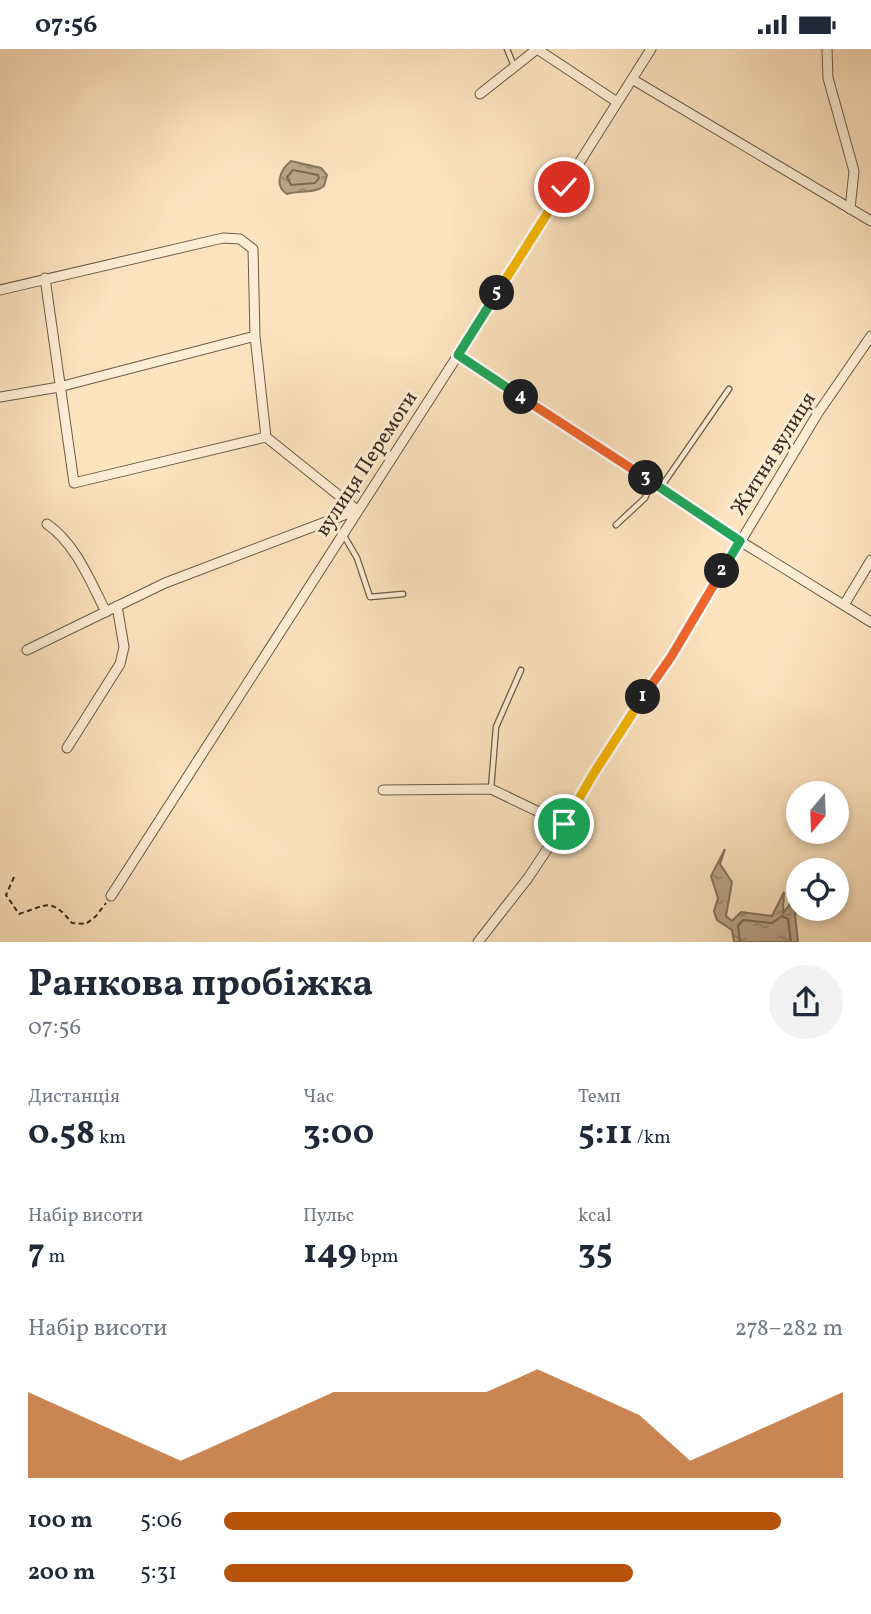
<!DOCTYPE html>
<html lang="uk">
<meta charset="utf-8">
<style>
:root{--surface:#fff;--page:#f2f2f3;--text:#1f2937;--muted:#747a83;--accent:#b45309}
body{margin:0;font-family:Vollkorn,serif;background:var(--page);color:var(--text);height:100vh;display:flex;flex-direction:column;font-size:26px;white-space:nowrap}
*{box-sizing:border-box;margin:0}
p{font-size:23px;color:var(--muted)}
.icon{flex:none;width:38px;height:38px;fill:none;stroke:currentColor;stroke-width:2;stroke-linecap:round;stroke-linejoin:round}
.map{position:relative;height:893px;overflow:hidden}
.side{display:flex;flex-direction:column;background:var(--surface);flex:1}
.side>*{flex:none}
.needle{width:46px;rotate:199deg}
.buttons{position:absolute;left:786px;top:732px;display:grid;gap:14px}
.buttons a{display:grid;place-items:center;width:63px;height:63px;border-radius:50%;background:var(--surface);box-shadow:0 4px 10px #0003;font-size:35px}
.pin{position:absolute;display:grid;place-items:center;width:60px;height:60px;color:#fff;margin:-30px;border:4px solid #fff;border-radius:50%;box-shadow:0 2px 7px #0007}
.km{position:absolute;width:35px;height:35px;margin:-18px;border-radius:50%;background:#222;color:#fff;font-size:19px;line-height:35px;text-align:center}
.round{display:grid;place-items:center;flex:none;width:74px;height:74px;border-radius:37px;background:var(--page)}
.headline{display:flex;align-items:center;justify-content:space-between;height:119px;padding:0 28px}
h1{font-size:38px;font-weight:700;line-height:52px}
.stats{display:grid;grid-template-columns:repeat(3,1fr);gap:10px;height:119px;padding:7px 28px}
.stats div{display:grid;align-content:center}
.stats b{font-size:35px;font-weight:700}
.stats small{font-size:19px;font-weight:400}
.stats p{font-size:19px}
.chart{height:196px;padding:14px 28px}
.chart p{display:flex;justify-content:space-between}
.chart svg{width:100%;height:126px;margin-top:7px;fill:var(--accent);opacity:.7}
ul{padding:0 28px;list-style:none;font-size:23px}
li{display:grid;grid-template-columns:112px 84px 1fr;align-items:center;height:52px}
li i{height:18px;border-radius:9px;background:var(--accent)}
.status{display:flex;justify-content:space-between;align-items:center;height:49px;padding:0 35px;background:var(--surface);direction:ltr}
.status svg{height:19px;fill:currentColor}
.map>svg:first-child{display:block}
</style>
<div class="status"><b>07:56</b><svg viewBox="0 0 49 12"><path d="M0 12V9h3v3zM5 12V6h3v6zM10 12V3h3v9zM15 12V0h3v12zM26 1h20v11H26zM47 4h2v5h-2z"/></svg></div>
<div class="map">
<svg width="871" height="893" viewBox="0 0 871 893">
<defs>
<pattern id="water-ripples" width="26" height="14" patternUnits="userSpaceOnUse" patternTransform="scale(1.75)"><rect width="26" height="14" fill="#bba588"/><path d="M2 4q2-2 4 0t4 0M15 11q2-2 4 0t4 0" fill="none" stroke="#99876f"/></pattern>
</defs>
<rect width="100%" height="100%" fill="#fde3be"/>
<filter id="stains"><feTurbulence type="fractalNoise" baseFrequency=".00286" numOctaves="4"/><feColorMatrix values="0 0 0 0 .2 0 0 0 0 .09 0 0 0 0 .02 0 0 0 .5 -.17"/></filter>
<radialGradient id="worn" r=".72"><stop offset=".6" stop-color="#630" stop-opacity="0"/><stop offset="1" stop-color="#630" stop-opacity=".3"/></radialGradient>
<path fill="url(#water-ripples)" stroke="#87755e" stroke-width="2" d="M291 112 321 119 327 126 324 137C314 145 299 141 287 145 273 136 281 120 291 112Z
M725 800 720 815 732 833 726 867 732 872 741 863 772 867 784 843 783 864 798 845V859L795 865 798 893H734L732 881 717 871 714 862 718 849 711 827Z"/>
<g fill="none" stroke-linecap="round" stroke-linejoin="round">
<path stroke="#7a6a54" stroke-width="2" d="M293 121 318 126 319 129 315 134 291 136 287 128Z
M740 893 738 877 743 871 772 874 782 867 788 870 791 893"/>
<g stroke="#6b5b48" stroke-width="7">
<path id="service" d="M507 0 514 17
M661 438 729 340
M616 476 645 449 651 435
M343 485 357 509 370 548 403 545
M491 740 496 678 521 621"/>
</g>
<g stroke="#6b5b48" stroke-width="11">
<path id="minor" d="M537 0 617 53
M827 0 828 29 854 122 850 160
M632 30 871 172
M480 45 537 0
M45 229 74 434 266 388 357 461
M0 241 223 189 240 190 253 200 255 287 266 388
M458 306 740 492 871 573
M0 348 59 338 255 287
M47 475C76 495 90 532 106 563
M844 556 871 511
M27 601 165 534 357 461
M67 699 120 615 124 598 117 557
M383 741 491 740 564 775
M111 847 458 306 651 0
M478 893 528 829 564 775 628 671 671 608 818 364 871 287"/>
</g>
<path stroke="#3a2e20" stroke-width="2" stroke-dasharray="5 3.5" stroke-linecap="butt" d="M14 828 6 846 19 865C47 856 51 848 72 874L86 875 96 867 106 854"/>
<use href="#service" stroke="#feedd5" stroke-width="4.5"/>
<use href="#minor" stroke="#feedd5" stroke-width="9"/>
</g>
<g fill="none" stroke-linecap="round" stroke-linejoin="round">
<g stroke="#fff" stroke-width="14">
<path id="split-1" d="M564 775 594 724 643 648"/>
</g>
<g stroke="#fff" stroke-width="14">
<path id="split-2" d="M643 648 671 608 722 522"/>
</g>
<g stroke="#fff" stroke-width="14">
<path id="split-3" d="M646 429 740 492 722 522"/>
</g>
<g stroke="#fff" stroke-width="14">
<path id="split-4" d="M521 348 646 429"/>
</g>
<g stroke="#fff" stroke-width="14">
<path id="split-5" d="M497 244 458 306 521 348"/>
</g>
<g stroke="#fff" stroke-width="14">
<path id="split-6" d="M497 244 564 138"/>
</g>
<use href="#split-1" stroke="#f5b400" stroke-width="9"/>
<use href="#split-2" stroke="#f0652b" stroke-width="9"/>
<use href="#split-3" stroke="#22a559" stroke-width="9"/>
<use href="#split-4" stroke="#f0652b" stroke-width="9"/>
<use href="#split-5" stroke="#22a559" stroke-width="9"/>
<use href="#split-6" stroke="#f5b400" stroke-width="9"/>
</g>
<g text-anchor="middle" dominant-baseline="central" stroke-width="6" stroke-linejoin="round" paint-order="stroke">
<g font-size="21" fill="#3a2e20" stroke="#feedd5">
<text transform="translate(774 405) rotate(-58)">Житня вулиця</text>
<text transform="translate(367 415) rotate(-57)">вулиця Перемоги</text>
</g>
</g>
<rect width="100%" height="100%" filter="url(#stains)"/>
<rect width="100%" height="100%" fill="url(#worn)"/>
</svg>
<div class="buttons">
<a><svg class="needle" viewBox="-14 -14 28 28"><path d="M0-13l5 13h-10z" fill="#e53935"/><path d="M0 13l5-13h-10z" fill="#747a83"/></svg></a>
<a><svg class="icon" aria-label="locate" viewBox="0 0 24 24"><circle cx="12" cy="12" r="6"/><path d="M12 2v4M12 18v4M2 12h4M18 12h4"/></svg></a>
</div>
<div class="pin" style="left:564px;top:775px;background:#1e9e55"><svg class="icon" aria-label="arrive" viewBox="0 0 24 24"><path d="M6 21V4h12l-3 4 3 4H6"/></svg></div>
<div class="pin" style="left:564px;top:138px;background:#d93025"><svg class="icon" aria-label="check" viewBox="0 0 24 24"><path d="M5 12l5 5 9-10"/></svg></div>
<b class="km" style="left:643px;top:648px">1</b>
<b class="km" style="left:722px;top:522px">2</b>
<b class="km" style="left:646px;top:429px">3</b>
<b class="km" style="left:521px;top:348px">4</b>
<b class="km" style="left:497px;top:244px">5</b>
</div>
<section class="side">
<div class="headline"><div><h1>Ранкова пробіжка</h1><p>07:56</p></div><a class="round"><svg class="icon" aria-label="share" viewBox="0 0 24 24"><path d="M12 15V3M7 8l5-5 5 5M5 13v7h14v-7"/></svg></a></div>
<div class="stats">
<div><p>Дистанція</p><b>0.58<small> km</small></b></div>
<div><p>Час</p><b>3:00</b></div>
<div><p>Темп</p><b>5:11<small> /km</small></b></div>
</div>
<div class="stats">
<div><p>Набір висоти</p><b>7<small> m</small></b></div>
<div><p>Пульс</p><b>149<small> bpm</small></b></div>
<div><p>kcal</p><b>35</b></div>
</div>
<div class="chart"><p><span>Набір висоти</span>278–282 m</p>
<svg viewBox="0 0 160 44" preserveAspectRatio="none"><path d="M0 44V14L10 22L20 30L30 38L40 30L50 22L60 14L70 14L80 14L90 14L100 6L110 14L120 22L130 38L140 30L150 22L160 14V44z"/></svg>
</div>
<ul>
<li><b>100 m</b>5:06<i style="width:90%"></i></li>
<li><b>200 m</b>5:31<i style="width:66%"></i></li>
</ul>
</section>
